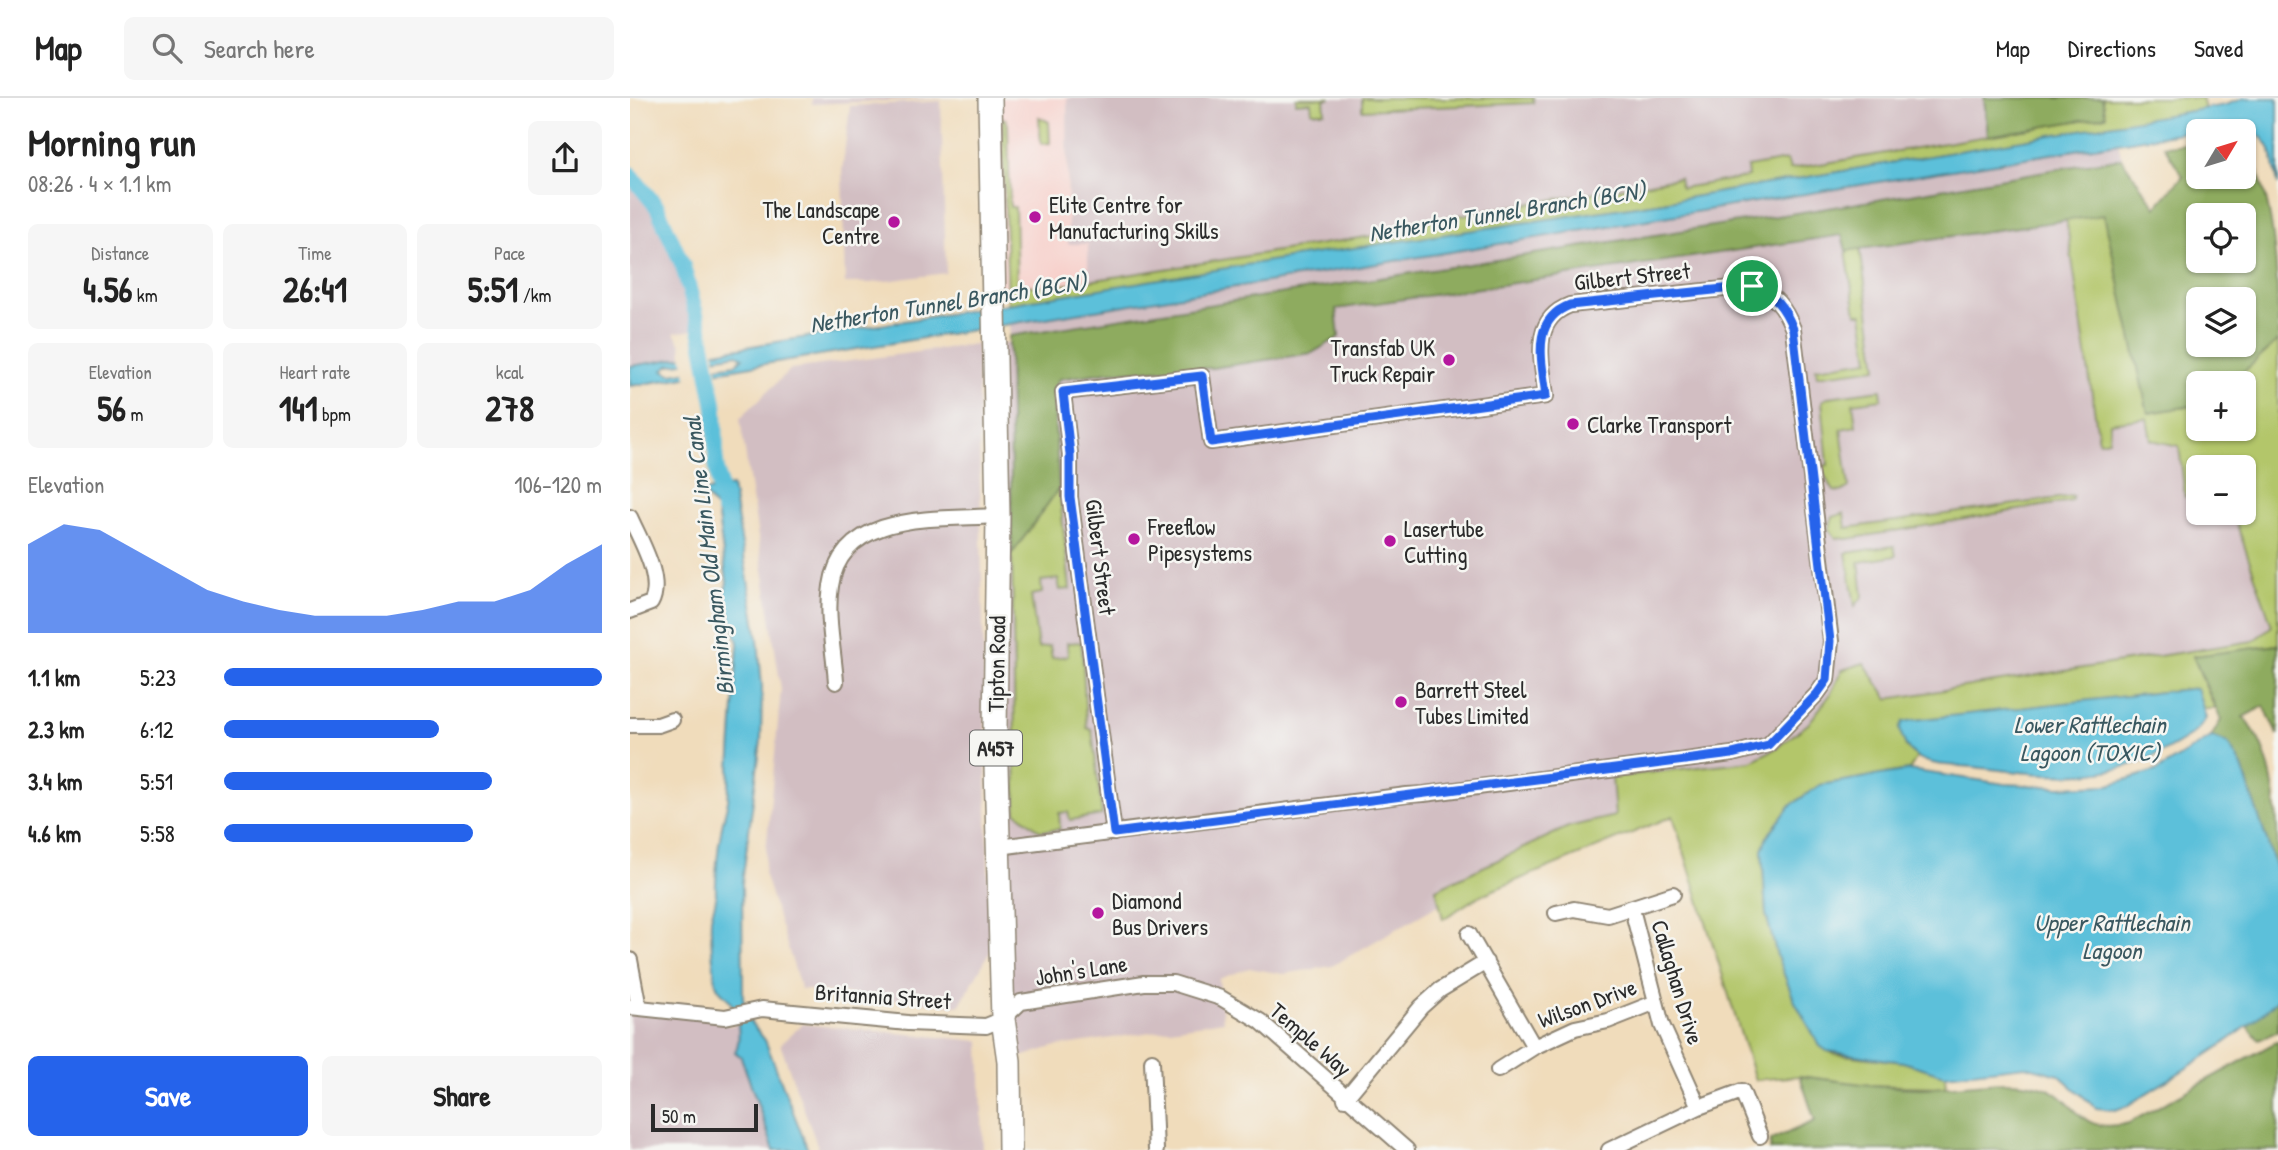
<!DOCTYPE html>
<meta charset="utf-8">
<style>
:root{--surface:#fff;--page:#f6f6f6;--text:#222;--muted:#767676;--line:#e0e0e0;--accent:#2563eb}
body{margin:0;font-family:"Patrick Hand",sans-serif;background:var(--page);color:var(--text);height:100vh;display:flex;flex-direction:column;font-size:26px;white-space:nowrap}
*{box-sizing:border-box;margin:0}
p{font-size:23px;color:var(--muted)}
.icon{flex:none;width:38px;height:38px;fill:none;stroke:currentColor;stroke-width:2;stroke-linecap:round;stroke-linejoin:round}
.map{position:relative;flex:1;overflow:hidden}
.details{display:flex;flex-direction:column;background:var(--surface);width:630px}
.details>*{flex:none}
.needle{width:46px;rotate:52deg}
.tools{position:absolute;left:1556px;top:21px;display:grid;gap:14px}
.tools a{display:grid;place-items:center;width:70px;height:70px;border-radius:10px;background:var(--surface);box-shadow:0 2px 5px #0004;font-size:35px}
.scale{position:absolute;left:21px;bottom:18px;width:107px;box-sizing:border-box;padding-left:7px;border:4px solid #2b2b2b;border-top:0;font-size:19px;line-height:24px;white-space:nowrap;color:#2b2b2b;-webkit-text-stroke:5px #f6f6f2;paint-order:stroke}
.pin{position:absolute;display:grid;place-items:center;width:60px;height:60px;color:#fff;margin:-30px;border:4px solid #fff;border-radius:50%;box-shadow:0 2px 7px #0007}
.round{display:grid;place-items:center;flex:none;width:74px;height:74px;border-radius:10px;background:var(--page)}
.overview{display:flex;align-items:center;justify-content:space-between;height:119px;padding:0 28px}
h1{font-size:38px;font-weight:800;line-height:52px}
.figures{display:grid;grid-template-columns:repeat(3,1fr);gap:10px;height:119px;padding:7px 28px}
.figures div{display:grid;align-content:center;border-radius:10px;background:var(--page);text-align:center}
.figures b{font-size:35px;font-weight:800}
.figures small{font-size:19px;font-weight:400}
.figures p{font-size:19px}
.chart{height:196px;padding:14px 28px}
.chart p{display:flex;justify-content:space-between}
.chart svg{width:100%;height:126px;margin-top:7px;fill:var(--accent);opacity:.7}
.button{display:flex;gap:14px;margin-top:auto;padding:14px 28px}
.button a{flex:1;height:80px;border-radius:10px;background:var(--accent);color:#fff;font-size:28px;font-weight:800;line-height:80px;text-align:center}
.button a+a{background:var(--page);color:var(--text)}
ul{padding:0 28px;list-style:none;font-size:23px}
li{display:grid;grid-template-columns:112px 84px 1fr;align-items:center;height:52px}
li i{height:18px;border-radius:9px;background:var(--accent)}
header{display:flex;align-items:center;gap:42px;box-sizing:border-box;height:98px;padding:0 35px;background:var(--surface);border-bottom:2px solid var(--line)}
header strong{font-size:33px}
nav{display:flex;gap:38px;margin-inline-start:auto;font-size:24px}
.search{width:490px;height:63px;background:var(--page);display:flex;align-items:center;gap:18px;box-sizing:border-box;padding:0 24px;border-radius:10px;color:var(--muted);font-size:26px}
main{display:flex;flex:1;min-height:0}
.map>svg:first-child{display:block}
</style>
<header>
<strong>Map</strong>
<div class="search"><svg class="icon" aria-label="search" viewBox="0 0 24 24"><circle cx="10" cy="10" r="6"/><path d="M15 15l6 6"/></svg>Search here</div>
<nav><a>Map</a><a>Directions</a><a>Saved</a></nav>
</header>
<main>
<section class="details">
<div class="overview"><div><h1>Morning run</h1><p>08:26 · 4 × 1.1 km</p></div><a class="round"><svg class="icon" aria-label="share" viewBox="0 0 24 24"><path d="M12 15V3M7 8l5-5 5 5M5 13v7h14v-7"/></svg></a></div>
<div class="figures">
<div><p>Distance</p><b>4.56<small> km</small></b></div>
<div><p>Time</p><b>26:41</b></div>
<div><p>Pace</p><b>5:51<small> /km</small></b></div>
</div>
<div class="figures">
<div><p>Elevation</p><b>56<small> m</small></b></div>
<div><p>Heart rate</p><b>141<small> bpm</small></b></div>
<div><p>kcal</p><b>278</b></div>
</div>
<div class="chart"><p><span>Elevation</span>106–120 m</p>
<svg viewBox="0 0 160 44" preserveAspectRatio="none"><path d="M0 44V13L10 6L20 8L30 15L40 22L50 29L60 33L70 36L80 38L90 38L100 38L110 36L120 33L130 33L140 29L150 20L160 13V44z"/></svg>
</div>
<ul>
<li><b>1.1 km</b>5:23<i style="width:100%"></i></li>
<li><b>2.3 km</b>6:12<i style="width:57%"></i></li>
<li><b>3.4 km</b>5:51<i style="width:71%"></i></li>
<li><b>4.6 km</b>5:58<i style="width:66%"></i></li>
</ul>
<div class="button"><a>Save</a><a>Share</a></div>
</section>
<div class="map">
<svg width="1648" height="1052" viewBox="0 0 1648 1052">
<rect width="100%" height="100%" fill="#f6f6f2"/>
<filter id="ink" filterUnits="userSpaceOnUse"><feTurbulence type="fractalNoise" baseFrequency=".0143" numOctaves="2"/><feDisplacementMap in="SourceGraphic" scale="14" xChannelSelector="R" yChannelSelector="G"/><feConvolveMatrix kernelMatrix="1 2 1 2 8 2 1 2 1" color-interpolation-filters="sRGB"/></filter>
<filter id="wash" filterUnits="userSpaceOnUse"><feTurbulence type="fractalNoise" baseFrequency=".00686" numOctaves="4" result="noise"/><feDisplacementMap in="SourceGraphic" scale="28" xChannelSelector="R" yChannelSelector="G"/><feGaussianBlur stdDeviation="1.57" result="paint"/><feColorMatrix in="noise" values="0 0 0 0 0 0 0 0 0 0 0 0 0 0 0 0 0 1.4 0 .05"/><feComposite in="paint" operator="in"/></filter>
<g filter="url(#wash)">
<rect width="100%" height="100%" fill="#f0dcbb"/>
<path fill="#f7d0cb" d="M360 0H437L438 145 458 146V183L462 203 379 216 378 188 364 190Z"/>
<path fill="#d2bec2" d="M182 0H330L182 6Z
M437 0H1354L1362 57 1486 37 1492 60 1564 166 1568 247 1628 248 1606 285H1568V415H1603L1642 528 1623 543 1257 601 859 778 702 868 653 876 619 870 589 881 593 923 423 949 379 963 365 247 380 245 379 216 462 202 458 183V146H438Z
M311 3 316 175 241 185H215L212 73 220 8Z
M0 76 27 109 53 168 70 231 44 235 51 246 52 259 0 268Z
M347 246 360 854 329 908 171 891 134 775 151 591 110 320 161 271Z
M0 909 95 919 98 928 111 925 158 1052H0Z
M173 926 350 943 353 1052H189L150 946Z"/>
<path fill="#b3c66a" stroke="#6f784a" stroke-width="2" d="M666 0H701L694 1 695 14H682L681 4 666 5Z
M732 0H903L904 5 732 12Z
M1472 0H1572L1575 11 1033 104 378 206 372 20 376 21 378 27 380 109H385L387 187 421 189 780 132 779 126 1049 80 1051 90 1118 79 1117 69 1157 62 1160 71 1476 18Z
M409 19 419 24 420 45 411 46Z
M1475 117 1518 315 1568 307V331H1614V285H1601L1648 243V547L1563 558 1585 611H1572L1566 590 1273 624 1276 649 1287 659 1279 672 1190 687 1161 707 1137 739 1132 752 1136 816 1148 861 1165 903 1190 948 1204 956 1273 964 1315 977 1316 989 1235 987 1170 978 1125 982 1043 718 849 798 813 821 806 791 938 729 985 718 982 679 1121 663 1145 651 1178 626 1200 597 1212 572 1234 565 1258 601 1623 543 1642 528 1603 415H1614V369H1568V397L1555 399 1549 348 1521 342 1517 320 1480 325 1479 342 1469 344 1436 120Z
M1230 150 1247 270 1187 278 1186 270 1239 262 1232 216H1226L1216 153Z
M1251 292 1252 301 1223 305 1226 328 1211 331 1219 389 1211 394 1204 393 1188 368 1198 367 1192 303 1198 299Z
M429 390 440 491 430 492 428 481 411 483 412 495 401 497 408 550 420 548 422 560 438 558 437 545 451 544C455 574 453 599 457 630L462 632 472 717 440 722 438 714 429 715 430 731 410 733 386 714 382 456Z
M1443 398 1441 403 1218 441 1206 440 1199 431 1203 419 1214 415 1216 430Z
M1264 448 1266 458 1229 464 1233 498 1225 508 1216 455Z"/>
<path fill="#8eab5e" stroke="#5c6b44" stroke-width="2" fill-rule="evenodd" d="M1354 0H1472L1476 18 1358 38Z
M1568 45V79H1614V61L1621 59C1647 108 1648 188 1648 243L1601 285H1568V307L1518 315 1474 117 1216 153 1212 137 706 211 709 239 682 255 582 270 478 274 429 281 423 292 429 390 382 456 379 238 1217 107 1491 60 1526 109 1553 78 1534 48ZM1614 117V163H1568V117ZM1568 201H1614V247H1568Z
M1648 547V637L1634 608 1613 619C1648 655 1648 725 1648 776L1612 669C1605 656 1596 642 1581 639L1591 622 1563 558Z
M1648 901V933L1629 942 1617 927Z
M1648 943V1052H1140L1141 1042 1185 1023 1170 978C1211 983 1252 990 1293 990 1330 990 1369 979 1406 987 1449 996 1442 1039 1499 1025Z"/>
<path fill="#5cc0da" stroke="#447682" stroke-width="2" fill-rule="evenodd" d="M1615 0H1648V87C1641 48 1641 34 1598 27L0 288V268L670 158 1033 104 1595 7ZM108 256 113 260 106 266 41 276 33 272 39 267Z
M102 388 128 541 132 589 131 643 112 785 113 900 121 925 135 942 178 1052H144L111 959 105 954C112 941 108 913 99 902 94 895 88 894 86 885 83 865 80 841 81 820 82 813 86 806 86 799 85 766 89 735 98 703L108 545 94 497 97 484 87 412 73 394Z
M1567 590 1576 620C1568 635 1554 642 1540 650 1476 687 1413 677 1343 669 1325 667 1301 669 1286 658 1276 651 1272 642 1270 631L1273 624 1284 622Z
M1581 639 1598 645 1612 669 1648 776V901C1604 945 1548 974 1497 1008L1485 1012 1466 1010 1429 977 1395 968 1315 977 1273 964 1197 953 1190 948 1165 904 1148 861 1136 816 1132 752 1137 739 1161 707 1190 687 1279 672 1375 686 1430 689 1479 687 1528 672Z"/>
<path fill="#f0dcbb" d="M84 251 86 263 54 268 52 256Z
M86 265 88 277 57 283 55 270Z"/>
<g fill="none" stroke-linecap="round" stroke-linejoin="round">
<path stroke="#5cc0da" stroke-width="16" d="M0 76 27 109 53 168 70 231 85 310 86 365 93 411"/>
</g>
</g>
<g filter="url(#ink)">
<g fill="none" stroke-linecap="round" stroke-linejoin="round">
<g stroke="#8e8473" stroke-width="18">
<path id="minor" d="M0 419C10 442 34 481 21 505L0 513
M206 584C204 554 196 518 201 488 212 411 311 422 368 418
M0 627H28L42 622
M369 749C505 732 641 715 777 697L794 696 1102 656 1138 647 1187 596 1197 582 1201 543 1163 231C1155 210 1144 195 1122 188L940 207C900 222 912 263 916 298L581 344 572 278 433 294 440 356V399L484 735
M926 815 944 811 978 817 1043 796
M839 836 904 949
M0 862 9 910
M0 909 95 919 132 911 278 925 356 928 373 921 391 904 514 885H543L591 900 630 923 777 1052
M522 963 526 1052
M868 972 904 949 945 930 978 923 1026 904
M715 1001 791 909 810 892 856 864
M1069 1009 1112 993 1130 1038
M979 1052 1069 1009 1032 927 1002 811"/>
</g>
<g stroke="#8e8473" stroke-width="26">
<path id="primary" d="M360 0 368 418 365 632 373 921 379 963 380 1052"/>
</g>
<use href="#minor" stroke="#fff" stroke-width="14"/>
<use href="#primary" stroke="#fff" stroke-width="23"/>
</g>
</g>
<g fill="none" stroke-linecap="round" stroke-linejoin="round" filter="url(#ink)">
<g stroke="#fff" stroke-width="14">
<path id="route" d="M1122 188C1144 195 1155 210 1163 231L1200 543 1197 582 1187 596 1138 647 1102 656 484 735 440 399V356L433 294 572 278 581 344 916 298C912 263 900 222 940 207Z"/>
</g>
<use href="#route" stroke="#2563eb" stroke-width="9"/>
</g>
<g fill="#b5179e" stroke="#f6f6f2" stroke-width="2.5">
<circle cx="405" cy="119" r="7"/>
<circle cx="264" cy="124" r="7"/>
<circle cx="819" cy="262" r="7"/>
<circle cx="943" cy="326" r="7"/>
<circle cx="504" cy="441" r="7"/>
<circle cx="760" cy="443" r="7"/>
<circle cx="771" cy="604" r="7"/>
<circle cx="468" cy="815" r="7"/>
</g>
<g text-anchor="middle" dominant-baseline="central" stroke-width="5" stroke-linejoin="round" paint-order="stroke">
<rect fill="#f6f6f2" stroke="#686867" stroke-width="2" x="340" y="632.5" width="52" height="35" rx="5"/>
<g font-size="21" font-weight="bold" fill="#2b2b2b">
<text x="366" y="650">A457</text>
</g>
<g font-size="23" fill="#2b2b2b" stroke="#f6f6f2" text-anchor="start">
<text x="419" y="106">Elite Centre for<tspan x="419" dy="26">Manufacturing Skills</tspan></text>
<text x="250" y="111" text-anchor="end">The Landscape<tspan x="250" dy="26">Centre</tspan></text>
<text x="805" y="249" text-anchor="end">Transfab UK<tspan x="805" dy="26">Truck Repair</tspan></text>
<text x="957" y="326">Clarke Transport</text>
<text x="518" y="428">Freeflow<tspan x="518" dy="26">Pipesystems</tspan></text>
<text x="774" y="430">Lasertube<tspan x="774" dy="26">Cutting</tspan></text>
<text x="785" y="591">Barrett Steel<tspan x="785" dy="26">Tubes Limited</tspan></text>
<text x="482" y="802">Diamond<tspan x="482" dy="26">Bus Drivers</tspan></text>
</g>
<g font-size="23" fill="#2b2b2b" stroke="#f6f6f2">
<text transform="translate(1002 178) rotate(-6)">Gilbert Street</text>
<text transform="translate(471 459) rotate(83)">Gilbert Street</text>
<text transform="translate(366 566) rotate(-89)">Tipton Road</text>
<text transform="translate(451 872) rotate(-9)">John's Lane</text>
<text transform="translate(1048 884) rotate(73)">Callaghan Drive</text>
<text transform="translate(253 898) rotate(4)">Britannia Street</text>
<text transform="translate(957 905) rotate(-20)">Wilson Drive</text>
<text transform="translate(681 941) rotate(41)">Temple Way</text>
</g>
<g font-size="24" font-style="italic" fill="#3a5860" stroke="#f6f6f2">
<text transform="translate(877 113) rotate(-9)">Netherton Tunnel Branch (BCN)</text>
<text transform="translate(318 204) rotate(-9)">Netherton Tunnel Branch (BCN)</text>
<text transform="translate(78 458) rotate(-97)">Birmingham Old Main Line Canal</text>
<text x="1460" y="626">Lower Rattlechain<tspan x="1460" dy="28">Lagoon (TOXIC)</tspan></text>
<text x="1482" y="824">Upper Rattlechain<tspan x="1482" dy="28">Lagoon</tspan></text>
</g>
</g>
</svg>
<div class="tools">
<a><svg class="needle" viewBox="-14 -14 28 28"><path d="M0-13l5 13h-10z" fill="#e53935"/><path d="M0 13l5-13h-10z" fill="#767676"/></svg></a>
<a><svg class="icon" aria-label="locate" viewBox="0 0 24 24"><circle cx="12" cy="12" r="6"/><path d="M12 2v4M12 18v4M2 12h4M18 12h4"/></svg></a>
<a><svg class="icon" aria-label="layers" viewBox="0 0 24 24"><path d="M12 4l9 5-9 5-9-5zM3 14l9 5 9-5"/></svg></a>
<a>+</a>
<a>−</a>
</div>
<div class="scale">50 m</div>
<div class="pin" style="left:1122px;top:188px;background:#1e9e55"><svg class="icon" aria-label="arrive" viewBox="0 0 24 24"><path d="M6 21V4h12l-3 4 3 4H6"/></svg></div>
</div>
</main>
